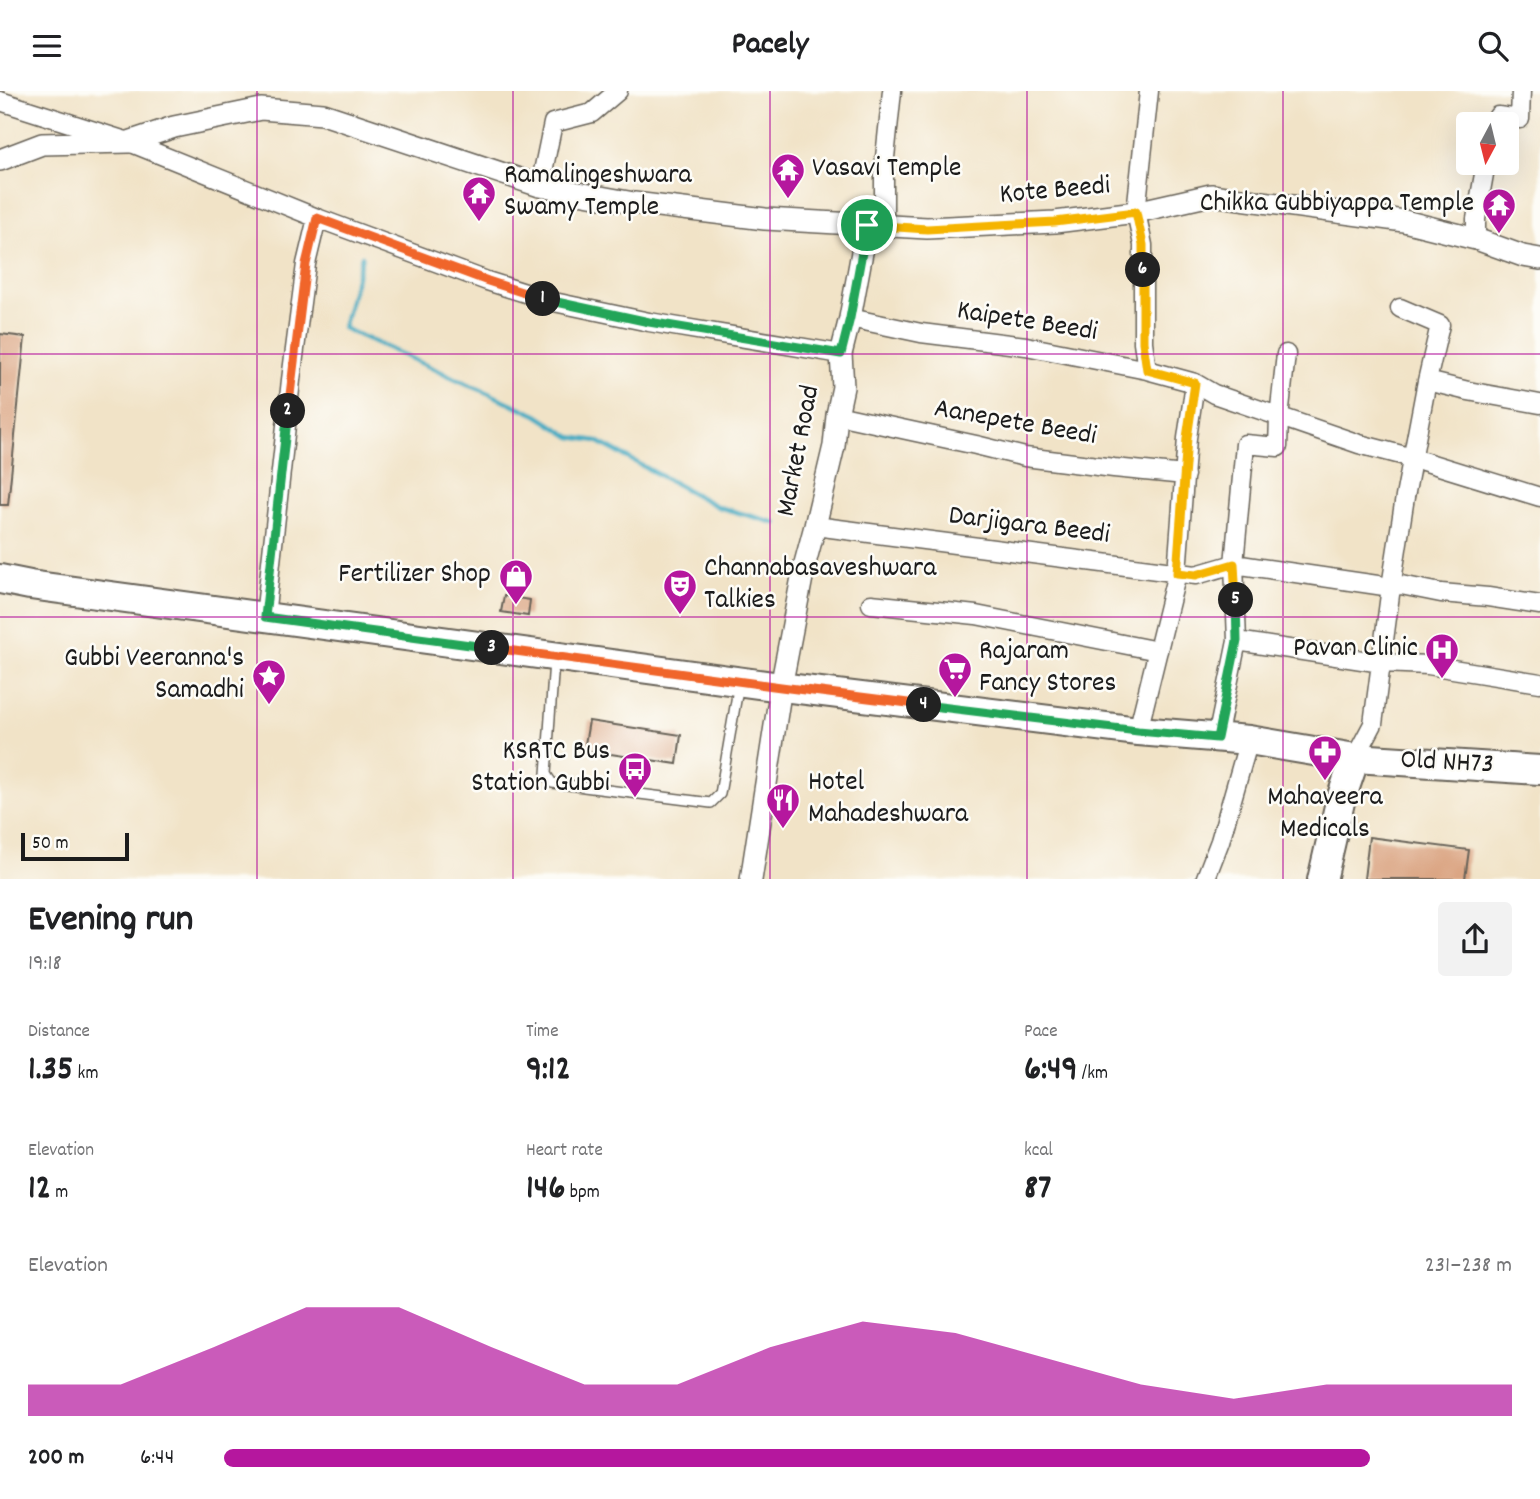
<!DOCTYPE html>
<meta charset="utf-8">
<style>
:root{--surface:#fff;--page:#f2f2f2;--text:#202124;--muted:#757577;--accent:#b5179e}
body{margin:0;font-family:Dekko,sans-serif;background:var(--page);color:var(--text);height:100vh;display:flex;flex-direction:column;font-size:26px;white-space:nowrap}
*{box-sizing:border-box;margin:0}
p{font-size:23px;color:var(--muted)}
.icon{flex:none;width:38px;height:38px;fill:none;stroke:currentColor;stroke-width:2;stroke-linecap:round;stroke-linejoin:round}
.map{position:relative;height:788px;overflow:hidden}
.side{display:flex;flex-direction:column;background:var(--surface);flex:1}
.side>*{flex:none}
.needle{width:46px;rotate:187deg}
.fabs{position:absolute;left:1456px;top:21px;display:grid;gap:14px}
.fabs a{display:grid;place-items:center;width:63px;height:63px;border-radius:7px;background:var(--surface);box-shadow:0 7px 28px #0002;font-size:35px}
.scale{position:absolute;left:21px;bottom:18px;width:108px;box-sizing:border-box;padding-left:7px;border:4px solid #1c1c1c;border-top:0;font-size:19px;line-height:24px;white-space:nowrap;color:#1c1c1c;-webkit-text-stroke:5px #fdfcf7;paint-order:stroke}
.pin{position:absolute;display:grid;place-items:center;width:60px;height:60px;color:#fff;margin:-30px;border:4px solid #fff;border-radius:50%;box-shadow:0 2px 7px #0007}
.km{position:absolute;width:35px;height:35px;margin:-18px;border-radius:50%;background:#222;color:#fff;font-size:19px;line-height:35px;text-align:center}
.round{display:grid;place-items:center;flex:none;width:74px;height:74px;border-radius:7px;background:var(--page)}
.head{display:flex;align-items:center;justify-content:space-between;height:119px;padding:0 28px}
h1{font-size:38px;font-weight:800;line-height:52px}
.stats{display:grid;grid-template-columns:repeat(3,1fr);gap:10px;height:119px;padding:7px 28px}
.stats div{display:grid;align-content:center}
.stats b{font-size:35px;font-weight:800}
.stats small{font-size:19px;font-weight:400}
.stats p{font-size:19px}
.chart{height:196px;padding:14px 28px}
.chart p{display:flex;justify-content:space-between}
.chart svg{width:100%;height:126px;margin-top:7px;fill:var(--accent);opacity:.7}
ul{padding:0 28px;list-style:none;font-size:23px}
li{display:grid;grid-template-columns:112px 84px 1fr;align-items:center;height:52px}
li i{height:18px;border-radius:9px;background:var(--accent)}
header{display:flex;justify-content:space-between;align-items:center;height:91px;padding:0 28px;background:var(--surface);font-size:32px;font-weight:800}
.map>svg:first-child{display:block}
</style>
<header><svg class="icon" aria-label="menu" viewBox="0 0 24 24"><path d="M4 6h16M4 12h16M4 18h16"/></svg>Pacely<svg class="icon" aria-label="search" viewBox="0 0 24 24"><circle cx="10" cy="10" r="6"/><path d="M15 15l6 6"/></svg></header>
<div class="map">
<svg width="1540" height="789" viewBox="0 0 1540 789">
<rect width="100%" height="100%" fill="#fdfcf7"/>
<filter id="ink" filterUnits="userSpaceOnUse"><feTurbulence type="fractalNoise" baseFrequency=".0143" numOctaves="2"/><feDisplacementMap in="SourceGraphic" scale="14" xChannelSelector="R" yChannelSelector="G"/><feConvolveMatrix kernelMatrix="1 2 1 2 8 2 1 2 1" color-interpolation-filters="sRGB"/></filter>
<filter id="wash" filterUnits="userSpaceOnUse"><feTurbulence type="fractalNoise" baseFrequency=".00686" numOctaves="4" result="noise"/><feDisplacementMap in="SourceGraphic" scale="28" xChannelSelector="R" yChannelSelector="G"/><feGaussianBlur stdDeviation="1.57" result="paint"/><feColorMatrix in="noise" values="0 0 0 0 0 0 0 0 0 0 0 0 0 0 0 0 0 1.4 0 .05"/><feComposite in="paint" operator="in"/></filter>
<g filter="url(#wash)">
<rect width="100%" height="100%" fill="#f1e3c7"/>
<g fill="none" stroke-linecap="round" stroke-linejoin="round">
<path stroke="#44acc3" stroke-width="4.5" d="M362 165 343 237 537 324 571 346 597 350 718 416 776 432"/>
</g>
<g id="blocks">
<path fill="#dba684" d="M0 243 25 246 8 414H0Z
M504 505 530 509 528 525 501 521Z
M589 630 681 644 677 673 584 659Z
M1369 746 1469 759 1465 788H1364Z"/>
</g>
</g>
<g filter="url(#ink)">
<use href="#blocks" fill-opacity="0" stroke="#676258" stroke-width="2"/>
<g fill="none" stroke-linecap="round" stroke-linejoin="round">
<g stroke="#676258" stroke-width="12">
<path id="service" d="M554 570 546 683 552 692 711 712 720 703 739 592"/>
</g>
<g stroke="#676258" stroke-width="21">
<path id="minor" d="M0 10 129 51 317 127 487 190 554 211 649 231 841 263
M1493 33 1498 25 1520 28 1521 0
M540 95 553 32 592 22 618 0
M884 136V76L892 0
M1476 148V128L1486 72
M850 227 921 242 1026 255 1147 279 1195 292 1214 303 1359 353 1413 367 1540 406
M1286 263 1279 326 1278 356 1245 353 1234 473 1391 496 1401 494 1441 502 1488 506 1540 514
M1147 279 1143 251V154L1136 121 1149 0
M1427 290 1468 300 1540 313
M837 324 976 354 1025 366 1114 377 1185 384
M815 435 1196 484 1234 473 1237 550 1217 647
M871 513 976 524 1158 560
M265 526 291 289 306 173 317 127
M1237 550 1382 572 1428 574 1540 592
M1138 640 1177 482 1187 347 1195 292
M1355 667 1373 633 1391 496 1405 406 1427 290 1440 234 1400 217
M1205 789 1220 750 1249 649"/>
</g>
<g stroke="#676258" stroke-width="24">
<path id="tertiary" d="M0 69 42 53 129 51 174 36 261 18 323 23 540 95 634 112 765 128 927 137 1055 131 1136 121 1211 104 1404 130 1476 148 1523 165 1540 168
M751 789 781 596 804 476 815 435 834 355 837 324 843 296 841 263 850 227 867 134"/>
</g>
<g stroke="#676258" stroke-width="32">
<path id="primary" d="M0 488 30 494 781 596 1138 640 1249 649 1355 667 1540 679
M1322 789 1340 711 1355 667"/>
</g>
<use href="#service" stroke="#fff" stroke-width="9"/>
<use href="#minor" stroke="#fff" stroke-width="18"/>
<use href="#tertiary" stroke="#fff" stroke-width="21"/>
<use href="#primary" stroke="#fff" stroke-width="28"/>
</g>
</g>
<g fill="none" stroke-linecap="round" stroke-linejoin="round" filter="url(#ink)">
<g stroke="#fff" stroke-width="14">
<path id="split-1" d="M543 208 649 231 841 263 850 227 867 134"/>
</g>
<g stroke="#fff" stroke-width="14">
<path id="split-2" d="M288 320 306 173 317 127 488 190 543 208"/>
</g>
<g stroke="#fff" stroke-width="14">
<path id="split-3" d="M288 320 265 526 492 557"/>
</g>
<g stroke="#fff" stroke-width="14">
<path id="split-4" d="M492 557 781 596 924 614"/>
</g>
<g stroke="#fff" stroke-width="14">
<path id="split-5" d="M924 614 1138 640 1217 647 1237 550 1236 509"/>
</g>
<g stroke="#fff" stroke-width="14">
<path id="split-6" d="M1143 179V251L1147 279 1195 292 1187 347 1177 482 1196 484 1234 473 1236 509"/>
</g>
<g stroke="#fff" stroke-width="14">
<path id="split-7" d="M867 134 927 138 1055 131 1136 121 1143 154V179"/>
</g>
<use href="#split-1" stroke="#22a559" stroke-width="9"/>
<use href="#split-2" stroke="#f0652b" stroke-width="9"/>
<use href="#split-3" stroke="#22a559" stroke-width="9"/>
<use href="#split-4" stroke="#f0652b" stroke-width="9"/>
<use href="#split-5" stroke="#22a559" stroke-width="9"/>
<use href="#split-6" stroke="#f5b400" stroke-width="9"/>
<use href="#split-7" stroke="#f5b400" stroke-width="9"/>
</g>
<path fill="none" stroke="#b5179e" stroke-width="2" stroke-opacity="0.55" d="M257 0V789M513 0V789M770 0V789M1027 0V789M1283 0V789M0 263H1540M0 526H1540"/>
<defs>
<g id="temple-pin" transform="scale(1.75)"><path d="M0 17L-7.5 6A9.5 9.5 0 1 1 7.5 6Z" fill="#b5179e" stroke="#fdfcf7"/><path d="M0-6L5-2H3V0L6.5 2.5H4V6H1.5V3h-3V6H-4V2.5H-6.5L-3 0V-2H-5Z" fill="#fff"/></g>
<g id="shop-pin" transform="scale(1.75)"><path d="M0 17L-7.5 6A9.5 9.5 0 1 1 7.5 6Z" fill="#b5179e" stroke="#fdfcf7"/><path d="M-5-2.5h2.3a2.7 3.5 0 0 1 5.4 0H5L5.5 6h-11ZM-1.5-2.5h3a1.5 2.3 0 0 0-3 0Z" fill="#fff"/></g>
<g id="theatre-pin" transform="scale(1.75)"><path d="M0 17L-7.5 6A9.5 9.5 0 1 1 7.5 6Z" fill="#b5179e" stroke="#fdfcf7"/><path d="M-5-5.5Q0-4 5-5.5V0Q5 5 0 6Q-5 5-5 0ZM-3.3-2.5H-1v1.5H-3.3ZM1-2.5H3.3v1.5H1ZM-2.8 1Q0 5.5 2.8 1Z" fill="#fff"/></g>
<g id="hospital-pin" transform="scale(1.75)"><path d="M0 17L-7.5 6A9.5 9.5 0 1 1 7.5 6Z" fill="#b5179e" stroke="#fdfcf7"/><path d="M-5-5h3v3.5h4V-5h3V5h-3V1.5h-4V5h-3Z" fill="#fff"/></g>
<g id="supermarket-pin" transform="scale(1.75)"><path d="M0 17L-7.5 6A9.5 9.5 0 1 1 7.5 6Z" fill="#b5179e" stroke="#fdfcf7"/><path d="M-6-5.5h2.5l.6 2H6L4.5 2H-2.5L-4.4-4H-6ZM-1.5 3.2a1.3 1.3 0 1 0 .1 0ZM3 3.2a1.3 1.3 0 1 0 .1 0Z" fill="#fff"/></g>
<g id="sight-pin" transform="scale(1.75)"><path d="M0 17L-7.5 6A9.5 9.5 0 1 1 7.5 6Z" fill="#b5179e" stroke="#fdfcf7"/><path d="M0-6L1.8-2.2L6-1.7L2.9 1.2L3.7 5.4L0 3.3L-3.7 5.4L-2.9 1.2L-6-1.7L-1.8-2.2Z" fill="#fff"/></g>
<g id="pharmacy-pin" transform="scale(1.75)"><path d="M0 17L-7.5 6A9.5 9.5 0 1 1 7.5 6Z" fill="#b5179e" stroke="#fdfcf7"/><path d="M-2-6h4v4h4v4h-4v4h-4v-4h-4v-4h4Z" fill="#fff"/></g>
<g id="bus-pin" transform="scale(1.75)"><path d="M0 17L-7.5 6A9.5 9.5 0 1 1 7.5 6Z" fill="#b5179e" stroke="#fdfcf7"/><path d="M-5-6H5V4H4V6H2V4H-2V6H-4V4H-5ZM-3.5-4V0h7V-4ZM-3.5 1.2v1.5H-2V1.2ZM2 1.2v1.5H3.5V1.2Z" fill="#fff"/></g>
<g id="restaurant-pin" transform="scale(1.75)"><path d="M0 17L-7.5 6A9.5 9.5 0 1 1 7.5 6Z" fill="#b5179e" stroke="#fdfcf7"/><path d="M-5-6h1v4h1v-4h1v4h1v-4h1v5L-1.5 .5V6h-2V.5L-5-1ZM5-6V6H3V1.5H1.5Q1.5-4 5-6Z" fill="#fff"/></g>
</defs>
<g fill-rule="evenodd">
<use href="#temple-pin" x="788" y="79"/>
<use href="#temple-pin" x="479" y="102"/>
<use href="#temple-pin" x="1499" y="114"/>
<use href="#shop-pin" x="516" y="485"/>
<use href="#theatre-pin" x="680" y="495"/>
<use href="#hospital-pin" x="1442" y="559"/>
<use href="#supermarket-pin" x="955" y="578"/>
<use href="#sight-pin" x="269" y="585"/>
<use href="#pharmacy-pin" x="1325" y="661"/>
<use href="#bus-pin" x="635" y="678"/>
<use href="#restaurant-pin" x="783" y="709"/>
</g>
<g text-anchor="middle" dominant-baseline="central" stroke-width="5" stroke-linejoin="round" paint-order="stroke">
<g font-size="28" fill="#1c1c1c" stroke="#fdfcf7" text-anchor="start">
<text x="812" y="79">Vasavi Temple</text>
<text x="504" y="86">Ramalingeshwara<tspan x="504" dy="32">Swamy Temple</tspan></text>
<text x="1474" y="114" text-anchor="end">Chikka Gubbiyappa Temple</text>
<text x="704" y="479">Channabasaveshwara<tspan x="704" dy="32">Talkies</tspan></text>
<text x="491" y="485" text-anchor="end">Fertilizer Shop</text>
<text x="1418" y="559" text-anchor="end">Pavan Clinic</text>
<text x="979" y="562">Rajaram<tspan x="979" dy="32">Fancy Stores</tspan></text>
<text x="244" y="569" text-anchor="end">Gubbi Veeranna's<tspan x="244" dy="32">Samadhi</tspan></text>
<text x="610" y="662" text-anchor="end">KSRTC Bus<tspan x="610" dy="32">Station Gubbi</tspan></text>
<text x="808" y="693">Hotel<tspan x="808" dy="32">Mahadeshwara</tspan></text>
<text x="1325" y="708" text-anchor="middle">Mahaveera<tspan x="1325" dy="32">Medicals</tspan></text>
</g>
<g font-size="28" fill="#1c1c1c" stroke="#fdfcf7">
<text transform="translate(1055 101) rotate(-5)">Kote Beedi</text>
<text transform="translate(1027 232) rotate(9)">Kaipete Beedi</text>
<text transform="translate(1015 333) rotate(10)">Aanepete Beedi</text>
<text transform="translate(800 360) rotate(-79)">Market Road</text>
<text transform="translate(1029 436) rotate(7)">Darjigara Beedi</text>
<text transform="translate(1447 673) rotate(3)">Old NH73</text>
</g>
</g>
</svg>
<div class="fabs">
<a><svg class="needle" viewBox="-14 -14 28 28"><path d="M0-13l5 13h-10z" fill="#e53935"/><path d="M0 13l5-13h-10z" fill="#757577"/></svg></a>
</div>
<div class="scale">50 m</div>
<div class="pin" style="left:867px;top:134px;background:#1e9e55"><svg class="icon" aria-label="arrive" viewBox="0 0 24 24"><path d="M6 21V4h12l-3 4 3 4H6"/></svg></div>
<b class="km" style="left:543px;top:208px">1</b>
<b class="km" style="left:288px;top:320px">2</b>
<b class="km" style="left:492px;top:557px">3</b>
<b class="km" style="left:924px;top:614px">4</b>
<b class="km" style="left:1236px;top:509px">5</b>
<b class="km" style="left:1143px;top:179px">6</b>
</div>
<section class="side">
<div class="head"><div><h1>Evening run</h1><p>19:18</p></div><a class="round"><svg class="icon" aria-label="share" viewBox="0 0 24 24"><path d="M12 15V3M7 8l5-5 5 5M5 13v7h14v-7"/></svg></a></div>
<div class="stats">
<div><p>Distance</p><b>1.35<small> km</small></b></div>
<div><p>Time</p><b>9:12</b></div>
<div><p>Pace</p><b>6:49<small> /km</small></b></div>
</div>
<div class="stats">
<div><p>Elevation</p><b>12<small> m</small></b></div>
<div><p>Heart rate</p><b>146<small> bpm</small></b></div>
<div><p>kcal</p><b>87</b></div>
</div>
<div class="chart"><p><span>Elevation</span>231–238 m</p>
<svg viewBox="0 0 160 44" preserveAspectRatio="none"><path d="M0 44V33L10 33L20 20L30 6L40 6L50 20L60 33L70 33L80 20L90 11L100 15L110 24L120 33L130 38L140 33L150 33L160 33V44z"/></svg>
</div>
<ul>
<li><b>200 m</b>6:44<i style="width:89%"></i></li>
</ul>
</section>
